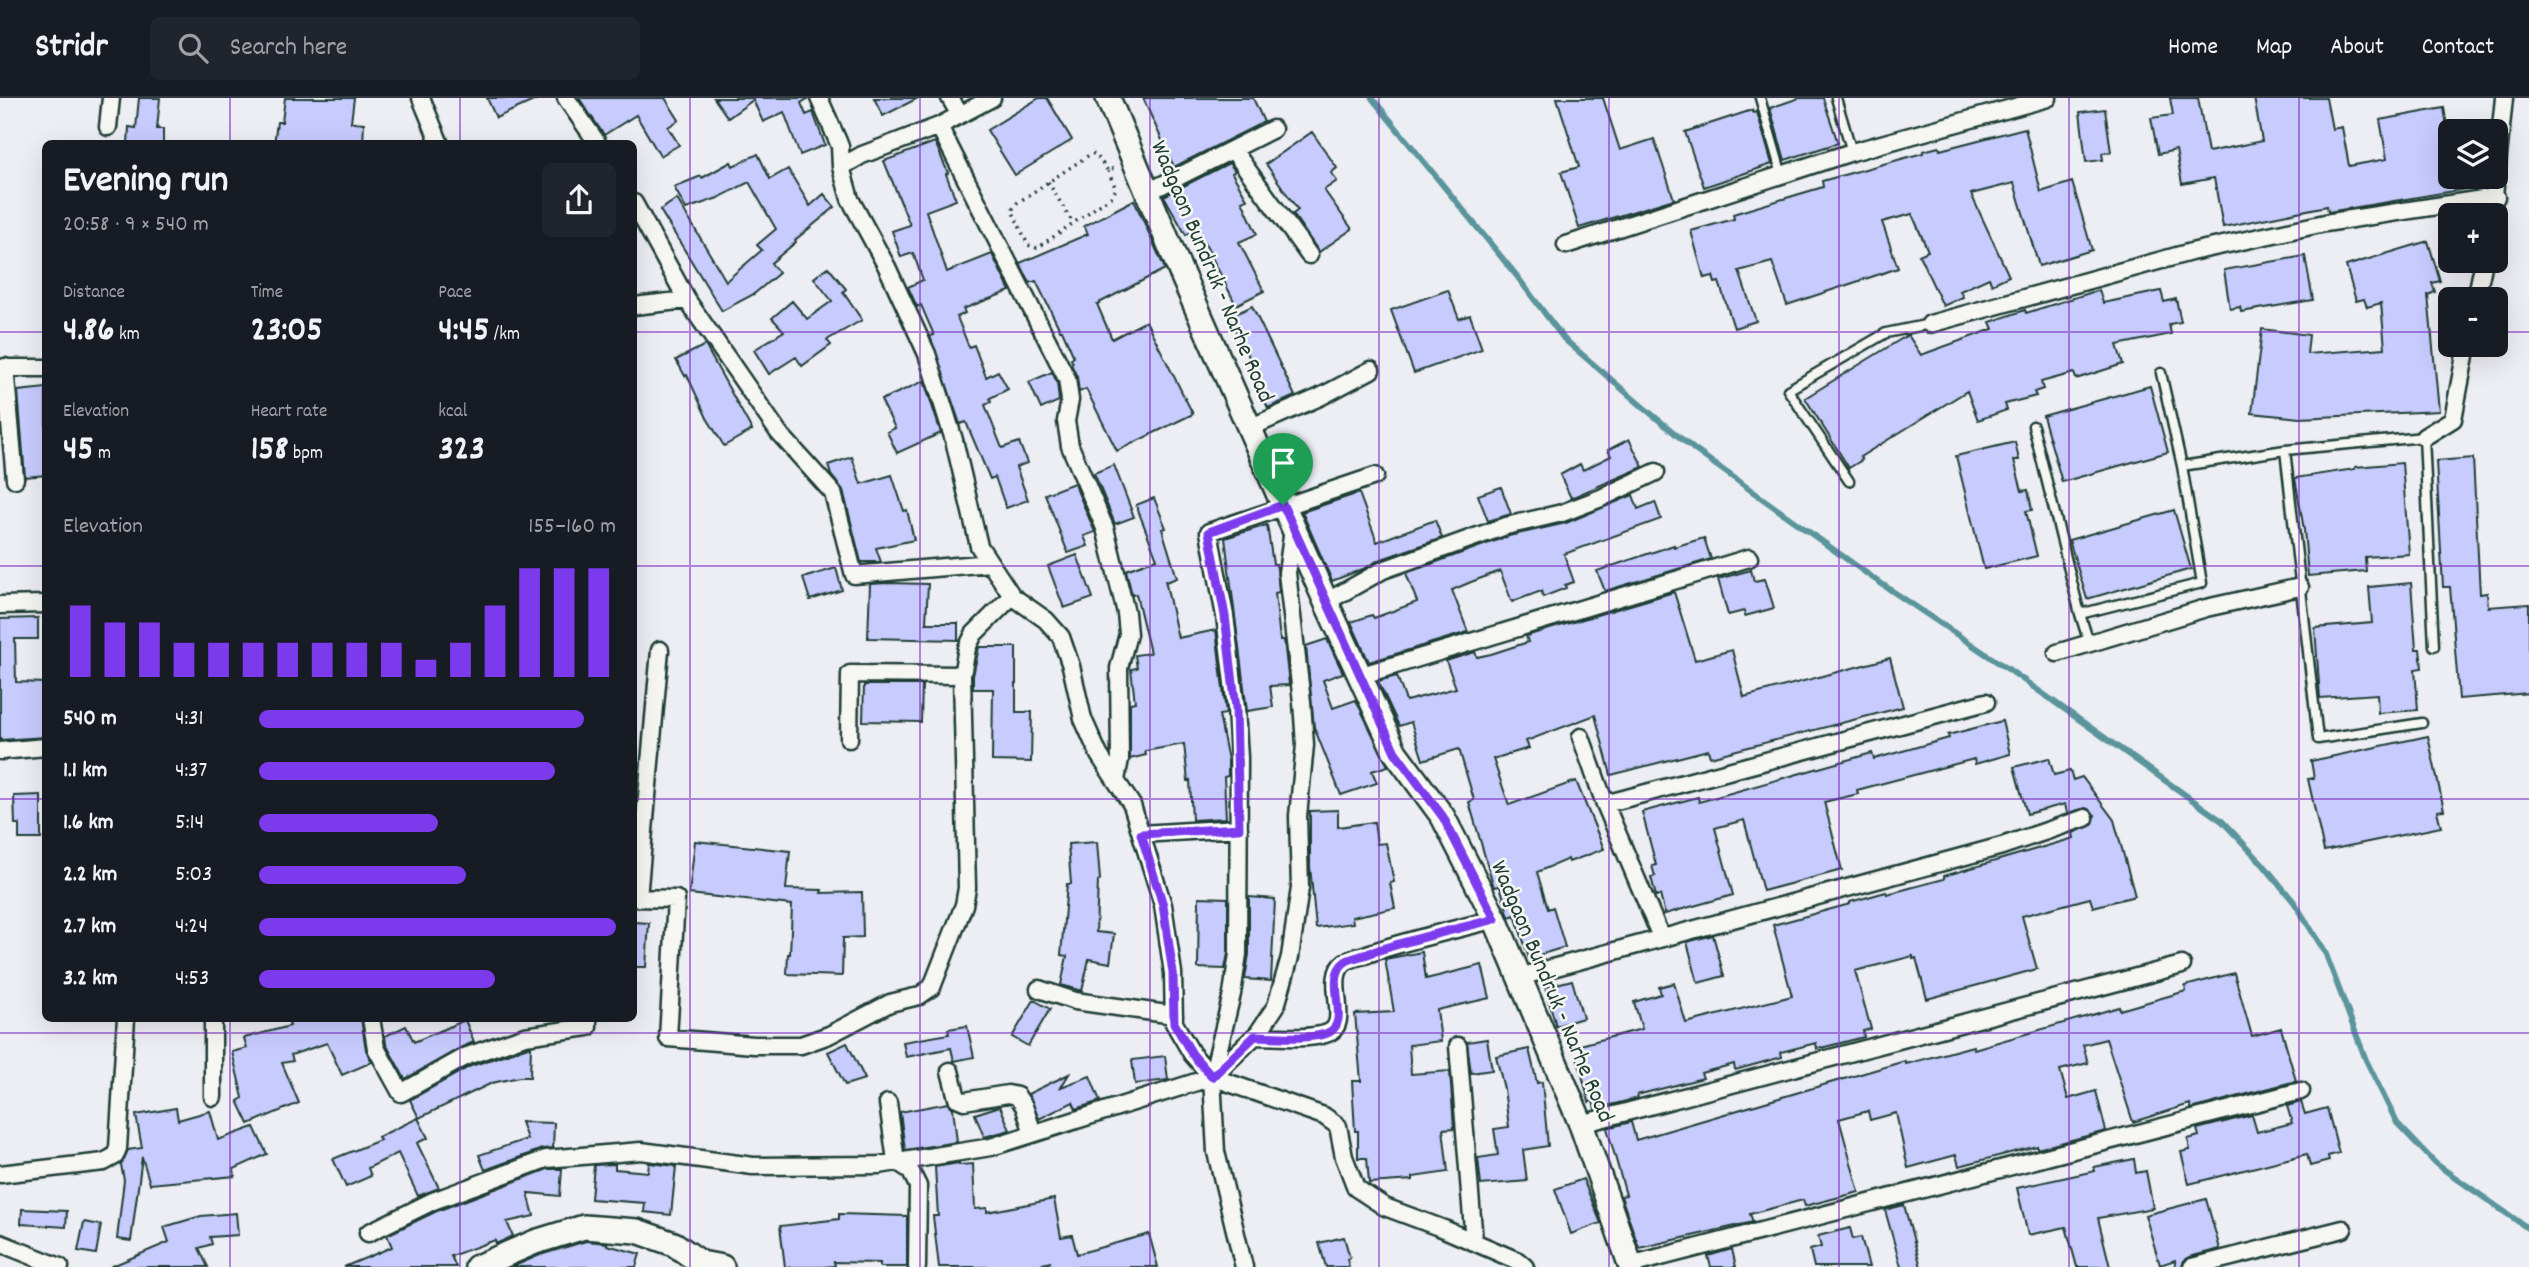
<!DOCTYPE html>
<meta charset="utf-8">
<style>
:root{--surface:#171b24;--page:#20242c;--text:#f1f3f6;--muted:#9ea1a6;--line:#363941;--accent:#7c3aed}
body{margin:0;font-family:Dekko,sans-serif;background:var(--page);color:var(--text);height:100vh;display:flex;flex-direction:column;font-size:26px;white-space:nowrap}
*{box-sizing:border-box;margin:0}
p{font-size:23px;color:var(--muted)}
.icon{flex:none;width:38px;height:38px;fill:none;stroke:currentColor;stroke-width:2;stroke-linecap:round;stroke-linejoin:round}
.map{position:relative;flex:1;overflow:hidden}
.sheet{position:absolute;left:42px;top:42px;width:595px;height:882px;display:flex;flex-direction:column;background:var(--surface);border-radius:10px;box-shadow:0 7px 28px #0002}
.sheet>*{flex:none}
.tools{position:absolute;left:2438px;top:21px;display:grid;gap:14px}
.tools a{display:grid;place-items:center;width:70px;height:70px;border-radius:10px;background:var(--surface);box-shadow:0 7px 28px #0002;font-size:35px}
.pin{position:absolute;display:grid;place-items:center;width:60px;height:60px;color:#fff;margin:-72px -30px;border-radius:50% 50% 50% 0;rotate:-45deg;box-shadow:0 0 7px #0007}
.pin .icon{rotate:45deg}
.round{display:grid;place-items:center;flex:none;width:74px;height:74px;border-radius:10px;background:var(--page)}
.overview{display:flex;align-items:center;justify-content:space-between;height:119px;padding:0 21px}
h1{font-size:38px;font-weight:800;line-height:52px}
.stats{display:grid;grid-template-columns:repeat(3,1fr);gap:10px;height:119px;padding:7px 21px}
.stats div{display:grid;align-content:center}
.stats b{font-size:35px;font-weight:800}
.stats small{font-size:19px;font-weight:400}
.stats p{font-size:19px}
.chart{height:196px;padding:14px 21px}
.chart p{display:flex;justify-content:space-between}
.chart svg{width:100%;height:126px;margin-top:7px;stroke:var(--accent);stroke-width:6}
ul{padding:0 21px;list-style:none;font-size:23px}
li{display:grid;grid-template-columns:112px 84px 1fr;align-items:center;height:52px}
li i{height:18px;border-radius:9px;background:var(--accent)}
header{display:flex;align-items:center;gap:42px;box-sizing:border-box;height:98px;padding:0 35px;background:var(--surface);border-bottom:2px solid var(--line)}
header strong{font-size:33px}
nav{display:flex;gap:38px;margin-inline-start:auto;font-size:24px}
.search{width:490px;height:63px;background:var(--page);display:flex;align-items:center;gap:18px;box-sizing:border-box;padding:0 24px;border-radius:10px;color:var(--muted);font-size:26px}
.map>svg:first-child{display:block}
</style>
<header>
<strong>Stridr</strong>
<div class="search"><svg class="icon" aria-label="search" viewBox="0 0 24 24"><circle cx="10" cy="10" r="6"/><path d="M15 15l6 6"/></svg>Search here</div>
<nav><a>Home</a><a>Map</a><a>About</a><a>Contact</a></nav>
</header>
<div class="map">
<svg width="2529" height="1169" viewBox="0 0 2529 1169">
<rect width="100%" height="100%" fill="#ededf4"/>
<filter id="ink" filterUnits="userSpaceOnUse"><feTurbulence type="fractalNoise" baseFrequency=".0143" numOctaves="2"/><feDisplacementMap in="SourceGraphic" scale="14" xChannelSelector="R" yChannelSelector="G"/><feConvolveMatrix kernelMatrix="1 2 1 2 8 2 1 2 1" color-interpolation-filters="sRGB"/></filter>
<g filter="url(#ink)">
<g fill="none" stroke-linecap="round" stroke-linejoin="round">
<path stroke="#5a959b" stroke-width="6" d="M1372 0 1516 177 1564 241 1643 309 1695 352 1873 480 2008 571 2222 723 2262 765 2294 804 2325 854 2366 962 2397 1025 2436 1066 2529 1131"/>
</g>
<path fill="#c8cbfe" stroke="#1f3d34" stroke-width="2" d="M139 0H160L157 31H163V46H128L129 29 136 30Z
M285 0H354L351 24 364 25 363 46H274L277 24H282Z
M487 0H540L496 20Z
M579 0H665L679 22 668 29 679 47 660 58 636 17 604 37Z
M714 0H809L801 5 806 17 813 14 825 47 800 57 784 14 763 24 753 2 728 20Z
M874 0H918L883 18Z
M1039 0H1047L1072 42 1015 77 987 32Z
M1143 0H1253L1264 24 1174 69Z
M1557 0H1603L1620 52 1654 41 1674 101 1579 130 1561 74 1579 69Z
M1799 0H1823L1838 45 1785 62 1770 10Z
M2170 0H2198L2208 54 2262 43 2254 0H2326L2332 31 2342 29 2349 68 2387 61 2380 22 2444 10 2450 45V79H2485L2484 88 2328 114 2327 108 2223 129 2214 80 2182 86 2176 52 2158 56 2151 20 2173 17Z
M2105 11 2111 54 2102 55 2103 62 2086 64 2080 14Z
M1752 12 1753 15 1757 14 1772 66 1704 89 1685 34Z
M2025 30 2041 94 2072 84 2092 152 2039 168 2014 85 1971 96 2009 178 1992 186 1989 180 1960 193 1963 199 1943 208 1919 157 1928 153 1912 116 1882 124 1898 170 1787 207 1772 164 1739 173 1756 223 1734 230 1719 184 1715 185 1713 178 1704 180 1691 133 1734 121 1733 116 1823 89 1822 83 1923 55V53L1939 49 1940 52Z
M1312 34 1337 70 1331 75 1337 83 1324 92 1352 131 1319 154 1293 116 1298 112 1266 66Z
M935 44 948 75 946 76 956 102 926 113 947 174 992 156 1010 193 963 211 965 215 957 219 969 249 974 247 986 279 998 273 1008 291 990 300 991 304 985 307 1002 350 1019 344 1027 365 1016 369 1028 402 1006 410 995 379 990 381 966 324 960 326 930 238 934 237 921 207 917 209 908 189 923 182 913 155 901 159 892 133 910 127 884 63Z
M758 56 770 81 788 71 810 108 824 96 835 109 795 142 796 144 771 165 779 175 754 196 722 213 660 112 677 101 726 183 762 152 757 147 776 131 749 84 718 100 686 111 674 89 701 78 702 80 731 64 733 68Z
M1229 65 1235 73 1232 75 1247 101 1242 103 1257 136 1239 144 1264 193 1236 207 1197 130 1186 137 1164 98Z
M1134 102 1165 171 1097 206 1112 241 1146 223 1193 316 1117 353 1086 291 1079 294 1077 279 1071 266 1073 265 1071 261 1074 259 1062 232H1060L1036 183 1030 185 1020 165 1088 136 1084 128Z
M2428 143 2440 183 2432 185 2435 194 2428 197 2439 313 2300 320 2252 315 2262 231 2309 237 2307 256 2385 250 2381 205 2367 209 2364 201 2356 203 2346 168Z
M2305 158 2313 202 2241 214 2240 209 2230 211 2224 172Z
M828 169 846 191 843 194 862 222 827 242 831 247 802 268 796 259 769 276 754 252 784 233 772 220 792 203 807 221 832 203 814 180Z
M1448 192 1459 221 1470 217 1482 251 1414 275 1391 212Z
M2099 192 2103 205 2161 193 2164 204 2176 201 2181 224 2169 226 2171 236 2117 247 2123 266 2076 281 2074 275 2041 284 2043 291 2034 294 2036 298 2005 306 2007 312 1978 322 1967 293 1860 359 1862 362 1849 370 1805 300 1906 238 1908 237 1921 257 1993 231 1990 224 2025 212 2026 215Z
M1252 208 1295 298 1268 310 1248 269 1253 267 1229 219Z
M705 247 752 332 724 348 707 320 687 277 685 278 676 262Z
M1052 274 1057 284 1059 303 1041 311 1029 284Z
M924 283 941 335 897 355 887 334 895 330 881 302Z
M2150 288 2168 354 2062 384 2043 318Z
M46 290V377L25 379 18 293Z
M1629 341 1643 369 1571 400 1560 377 1580 366 1583 372 1611 358 1608 352Z
M2015 344 2019 362H2014L2022 393 2028 392 2032 412 2026 413 2037 458 1984 471 1956 358Z
M852 359 861 386 892 377 904 413 907 412 914 442 876 450 881 464H861L843 392 831 377 828 367Z
M2473 360 2480 496 2487 495 2488 509 2529 506V595L2459 601 2450 489H2443L2436 363Z
M2402 365 2409 456 2365 459 2366 473 2308 478 2304 432 2295 380 2355 371V369Z
M1114 367 1134 419 1115 426 1094 375Z
M1074 385 1095 434 1084 438 1088 448 1068 455 1045 396Z
M1501 389 1511 416 1488 423 1478 397Z
M1359 395 1377 444 1435 422 1442 440 1379 462 1363 471 1332 483 1302 414Z
M1633 397 1638 411 1655 404 1661 421 1564 456 1574 484 1565 487 1566 490 1543 499 1541 493 1512 504 1500 473 1471 484 1452 492 1468 534 1369 564 1351 524 1372 517 1374 520 1417 504 1406 475 1509 438 1566 425Z
M1154 400 1166 430 1162 431 1177 480 1166 484 1165 482 1178 540 1216 532 1226 616 1219 617 1228 662V678L1224 679 1226 720 1192 722 1190 682 1188 683 1184 646 1145 653 1146 657 1130 661V605L1135 604 1131 571 1137 570 1135 557 1150 555 1136 496 1132 497 1126 472 1157 461 1136 407Z
M2174 412 2191 471 2087 501 2069 442Z
M1267 427 1273 466H1276L1277 471 1279 494 1275 495 1280 542H1284L1289 587 1270 588 1273 609 1247 613 1225 440Z
M1704 440 1711 461 1605 493 1597 473 1674 447V449Z
M1077 457 1093 500 1064 510 1048 468Z
M836 470 842 492 810 502 803 480Z
M1751 472 1754 483 1765 481 1774 510 1745 518 1744 513 1728 517 1718 481Z
M888 485 928 486 926 525H958V542L868 540 870 486Z
M2411 485 2416 551H2420L2422 570 2415 571 2418 612 2378 615 2377 596 2320 600 2315 530 2372 525 2369 489Z
M1674 494 1695 562 1732 552 1744 599 1890 560 1903 609 1710 659 1708 652 1611 677 1595 617 1526 643 1529 650 1493 661 1509 707 1576 683 1604 751 1569 764 1568 761 1537 774 1548 811 1553 809 1565 849 1529 860 1515 817 1509 819 1500 788 1494 789 1493 786 1469 704 1474 702 1459 651 1423 662 1411 624 1399 628 1378 583 1397 578 1406 603 1456 590 1446 563 1475 554 1477 559 1491 556 1528 544 1526 538Z
M38 520V541H15L16 584 46 585V639L0 642V521Z
M1327 541 1343 575 1323 582 1333 610 1356 602 1388 668 1372 673 1377 685 1341 697 1314 629 1306 548Z
M979 549H1016V614H1032L1031 664 992 663 993 591H973V578Z
M864 587H922L921 624 863 623Z
M2002 623 2010 656 1975 666 1974 661 1895 682 1857 692 1858 696 1824 704 1842 772 1763 793 1744 722 1715 730 1733 797 1665 816 1660 797 1656 798 1651 779 1655 778 1652 768 1656 767 1642 714 1698 699 1699 704 1872 655 1874 661 1949 640 1948 637Z
M2428 638 2444 712 2437 713 2441 729 2324 753 2308 681 2314 680 2311 663Z
M2049 660 2054 677 2070 673 2073 682 2082 679 2114 722 2135 798 2093 809 2090 800 2022 818 2037 871 1927 901 1916 860 1913 861V858L1855 873 1871 931 1863 933 1864 939 1817 951 1816 945 1781 954 1782 959 1735 972 1734 966 1701 975 1703 980 1637 997 1638 1000 1595 1011 1593 1003 1589 1004 1577 958 1583 957 1580 947 1642 931 1634 904 1661 896 1659 889 1674 885 1686 925 1792 898 1773 827 1850 806V804L1886 794 1887 796 1944 781V778L2074 740 2073 735 2092 727 2095 717 2086 710 2067 715 2065 706 2027 716 2014 669Z
M41 697V741H19V726H15L14 698Z
M1338 712V729L1374 724 1377 746 1386 745 1394 784 1390 785 1395 810 1352 819 1353 825 1316 830 1310 768V713Z
M695 743 790 753 786 791 822 792 821 795 862 794 863 839 843 840 842 878 787 876 788 856H790L792 807 689 796Z
M1097 744 1100 782 1098 783 1096 834 1114 836 1110 865 1089 861 1082 893 1061 887 1067 858 1061 857 1067 786H1071L1068 746Z
M1199 799 1228 800V855L1225 871 1198 870Z
M1249 799 1275 801 1271 883 1245 881 1249 856Z
M634 824 649 825 646 869H634Z
M1713 837 1724 878 1698 885 1687 844Z
M1422 854 1426 881 1482 867 1490 900 1437 912 1441 943 1409 947 1411 976 1450 973 1454 1030 1443 1031 1448 1074 1413 1079V1082L1369 1085 1367 1060H1358V1033H1355L1352 983H1361L1355 916 1394 914 1385 861Z
M2234 875 2252 938 2281 930 2296 983 2191 1011 2190 1006 2133 1024 2106 941 2083 947 2088 965 2060 972 2068 1001 2096 993 2106 1033 2037 1051V1048L1959 1068 1956 1057 1908 1070 1896 1015 1870 1022 1868 1013 1839 1021 1859 1094 1805 1108 1803 1102 1750 1116 1753 1124 1639 1150 1621 1098 1626 1097 1607 1030 1631 1024 1636 1042 1905 963 1906 966 1973 948 1974 951 2119 909 2120 912 2186 893 2185 888Z
M1572 882 1583 920 1556 928 1545 889Z
M1034 902 1050 911 1028 948 1012 939Z
M288 920H361L366 952 372 964 342 977 327 945 291 957 293 963 282 965 299 1005 249 1026 238 1003 243 1000 232 954 247 950 244 940 290 928Z
M465 922 474 944 462 949 405 981 386 946 385 938 406 928 414 944Z
M967 928 974 959 954 963 951 950 906 959 903 944 949 936 948 931Z
M1487 941 1492 972 1471 975 1467 944Z
M847 945 865 981 845 987 828 954Z
M531 948 530 979H519L492 985 419 1020 410 1002 471 968Z
M1529 951 1537 985 1542 984 1548 1048 1523 1052 1527 1083 1481 1087 1478 1060 1498 1057 1494 1031 1509 1029 1504 991 1496 958Z
M1165 958 1168 982 1135 986 1132 962Z
M1069 976 1061 989 1090 978 1100 1003 1076 1011 1073 1004 1039 1021 1028 996Z
M2301 1004 2305 1016 2327 1010 2339 1055 2328 1058 2329 1063 2310 1068 2307 1056 2189 1086 2181 1054 2190 1052 2188 1041 2199 1038 2197 1031 2252 1017 2257 1034 2292 1025 2287 1008Z
M948 1005 953 1010 957 1044 905 1052 900 1014Z
M1000 1008 1010 1032 984 1039 975 1016Z
M176 1010 178 1022 210 1013 218 1042 254 1029 267 1056 234 1071 235 1078 150 1086 142 1059 131 1143 117 1141 124 1082 121 1067 128 1052 142 1050 136 1017Z
M418 1020 428 1040 417 1045 439 1090 418 1098 398 1055 368 1070 371 1078 346 1089 333 1061 380 1042 378 1039Z
M521 1024 554 1025 553 1050 542 1051 485 1072 479 1057 527 1041Z
M2134 1061 2136 1075 2146 1073 2153 1110 2098 1120 2110 1169H2077L2066 1129 2028 1137 2017 1090 2095 1073 2094 1069Z
M649 1065 676 1068 671 1117 644 1114 645 1105 591 1101 594 1067 615 1066V1071L648 1074Z
M959 1065V1067L973 1066 975 1111 987 1110V1114L1054 1101 1061 1139 1072 1137 1077 1156 1149 1136 1158 1169H1049L1048 1165 1051 1164 1029 1169H939L933 1118H938L935 1069Z
M548 1071H562L560 1098 528 1095 534 1118 507 1124 513 1138 496 1146 495 1142 451 1158 456 1169H344L392 1149 387 1137 437 1113Z
M1583 1081 1601 1125 1571 1136 1555 1091Z
M2206 1101 2220 1151 2189 1159 2184 1162 2182 1169H2176L2175 1162 2160 1167 2145 1117Z
M1904 1107 1921 1169H1901L1885 1112Z
M22 1111 67 1113 66 1129 21 1126Z
M236 1115 238 1137 210 1139 212 1146 199 1150 208 1169H110L169 1144 164 1129 201 1118Z
M839 1116 907 1118V1169H880V1165L834 1164 835 1168 823 1169H785L780 1128 839 1121Z
M84 1124 101 1127 96 1156 78 1153Z
M1850 1130 1853 1141 1861 1139 1869 1169H1814L1810 1152 1821 1149 1818 1138Z
M1344 1139 1350 1160 1347 1161 1349 1169H1326L1319 1145Z
M586 1143 607 1145V1147L640 1156 636 1169H512L540 1157Z
M1732 1151 1736 1169H1711L1708 1158Z"/>
<g fill="none" stroke-linecap="round" stroke-linejoin="round">
<g stroke="#1f3d34" stroke-width="13">
<path id="lane" d="M1760 0 1782 77
M1836 0 1852 54
M2033 328 2080 516 2202 485 2182 368 2161 275
M2285 352 2318 641 2422 625
M2182 368 2285 352 2424 339 2434 548
M1849 383 1788 292 1886 235 1930 226
M2080 516 2089 545"/>
</g>
<g stroke="#1f3d34" stroke-width="21">
<path id="street" d="M421 0 440 46
M566 0 598 46
M819 0 840 48 841 69 850 101 887 169 927 256 954 342 979 448 1012 498 1046 522 1061 539 1071 568 1083 621 1099 657 1132 707 1163 807 1173 875 1174 925 1192 956 1212 979 1324 1018 1338 1028 1344 1059 1356 1090 1385 1109 1444 1131 1518 1163 1525 1169
M950 0 960 17
M939 28 1067 281 1070 302 1066 323 1070 348 1105 430 1126 515 1128 536 1119 570 1120 661 1116 682
M108 29 111 0
M1233 52 1309 157
M841 69 862 57 939 28 992 0
M1148 94 1273 31
M634 105 687 202 779 335 833 395 854 477 990 465
M2492 117 2504 0
M1566 147 1852 54 2048 0
M2476 201 2484 163
M634 208 687 202
M1930 226 2191 154 2325 125 2496 99
M5 269 15 381
M0 270H46
M1249 330 1320 299 1371 272
M2424 339 2453 321 2467 247
M1326 504 1383 472 1506 428 1562 415 1601 400 1656 374
M0 507 46 506
M2057 555 2206 510 2300 489
M1359 578 1749 460
M1581 639 1605 706 1661 839
M849 641 850 576 962 577
M0 653 46 649
M1605 706 1986 604
M1141 736 1239 730
M634 800 676 801 668 940 754 947H801L829 937 890 905 919 898 932 889 964 807 967 790 962 577 967 550 974 536 1012 498
M638 800 660 552
M1519 879 2002 748 2085 720
M1039 891 1075 903 1174 917
M371 920 376 950 401 995 467 958 525 938 588 929V920
M1255 938C1277 938 1303 942 1325 936 1355 928 1322 881 1345 864 1351 860 1363 858 1370 855 1411 841 1454 832 1495 821
M1458 948 1474 1144
M950 973 957 1000 964 1003 1008 996 1017 998 1024 1008 1033 1035
M213 999V920
M888 1005 896 1063 910 1072 918 1088 917 1169
M1581 1026 2182 867
M0 1076 104 1064 115 1058 118 1050 126 920
M368 1135 433 1103 546 1061 641 1053 753 1068 879 1067 991 1049 1212 979 1258 935 1276 908 1290 859 1300 790 1298 718 1305 647 1302 604 1287 475 1293 431
M0 1145 60 1169
M1630 1167 2301 993
M1244 1169 1216 1054 1212 979 1232 896 1238 856 1239 660 1236 610 1225 518 1209 434 1375 378
M2192 1169 2343 1131"/>
</g>
<g stroke="#1f3d34" stroke-width="28">
<path id="secondary" d="M1108 0 1180 172 1326 504 1395 654 1443 719 1495 821 1581 1026 1631 1169
M477 1169 535 1144 584 1129 637 1133 674 1146 701 1165 722 1169"/>
</g>
<path stroke="#1f3d34" stroke-width="3.5" stroke-dasharray="2 5" stroke-linecap="butt" d="M1108 73 1116 91 1111 99 1037 150 1028 147 1012 112 1017 105 1092 55 1097 58 1108 73 1116 69
M1048 84 1073 125"/>
<use href="#lane" stroke="#f6f6f2" stroke-width="8"/>
<use href="#street" stroke="#f6f6f2" stroke-width="16"/>
<use href="#secondary" stroke="#f6f6f2" stroke-width="23"/>
</g>
</g>
<g fill="none" stroke-linecap="round" stroke-linejoin="round" filter="url(#ink)">
<g stroke="#fff" stroke-width="14">
<path id="route" d="M1283 407 1395 654 1443 719 1495 821C1454 832 1411 841 1370 855 1363 858 1351 860 1345 864 1322 881 1355 927 1325 936 1303 942 1277 938 1255 938L1212 979 1192 956 1174 925 1173 875 1163 807 1141 736 1239 730 1236 610 1225 518 1209 434Z"/>
</g>
<use href="#route" stroke="#7c3aed" stroke-width="9"/>
</g>
<path fill="none" stroke="#7b2cbf" stroke-width="2" stroke-opacity="0.55" d="M230 0V46M460 0V46M690 0V1169M920 0V1169M1150 0V1169M1379 0V1169M1609 0V1169M1839 0V1169M2069 0V1169M2299 0V1169M0 234H46M634 234H2450M2496 234H2529M0 468H46M634 468H2529M0 701H46M634 701H2529M230 920V1169M460 920V1169M0 935H2529"/>
<g text-anchor="middle" dominant-baseline="central" stroke-width="5" stroke-linejoin="round" paint-order="stroke">
<g font-size="24" fill="#1f3d34" stroke="#f6f6f2">
<text transform="translate(1211 174) rotate(67)">Wadgaon Bundruk - Narhe Road</text>
<text transform="translate(1551 894) rotate(67)">Wadgaon Bundruk - Narhe Road</text>
</g>
</g>
</svg>
<div class="tools">
<a><svg class="icon" aria-label="layers" viewBox="0 0 24 24"><path d="M12 4l9 5-9 5-9-5zM3 14l9 5 9-5"/></svg></a>
<a>+</a>
<a>−</a>
</div>
<div class="pin" style="left:1283px;top:407px;background:#1e9e55"><svg class="icon" aria-label="arrive" viewBox="0 0 24 24"><path d="M6 21V4h12l-3 4 3 4H6"/></svg></div>
<section class="sheet">
<div class="overview"><div><h1>Evening run</h1><p>20:58 · 9 × 540 m</p></div><a class="round"><svg class="icon" aria-label="share" viewBox="0 0 24 24"><path d="M12 15V3M7 8l5-5 5 5M5 13v7h14v-7"/></svg></a></div>
<div class="stats">
<div><p>Distance</p><b>4.86<small> km</small></b></div>
<div><p>Time</p><b>23:05</b></div>
<div><p>Pace</p><b>4:45<small> /km</small></b></div>
</div>
<div class="stats">
<div><p>Elevation</p><b>45<small> m</small></b></div>
<div><p>Heart rate</p><b>158<small> bpm</small></b></div>
<div><p>kcal</p><b>323</b></div>
</div>
<div class="chart"><p><span>Elevation</span>155–160 m</p>
<svg viewBox="0 0 160 44" preserveAspectRatio="none"><path d="M5 44V19M15 44V25M25 44V25M35 44V32M45 44V32M55 44V32M65 44V32M75 44V32M85 44V32M95 44V32M105 44V38M115 44V32M125 44V19M135 44V6M145 44V6M155 44V6"/></svg>
</div>
<ul>
<li><b>540 m</b>4:31<i style="width:91%"></i></li>
<li><b>1.1 km</b>4:37<i style="width:83%"></i></li>
<li><b>1.6 km</b>5:14<i style="width:50%"></i></li>
<li><b>2.2 km</b>5:03<i style="width:58%"></i></li>
<li><b>2.7 km</b>4:24<i style="width:100%"></i></li>
<li><b>3.2 km</b>4:53<i style="width:66%"></i></li>
</ul>
</section>
</div>
